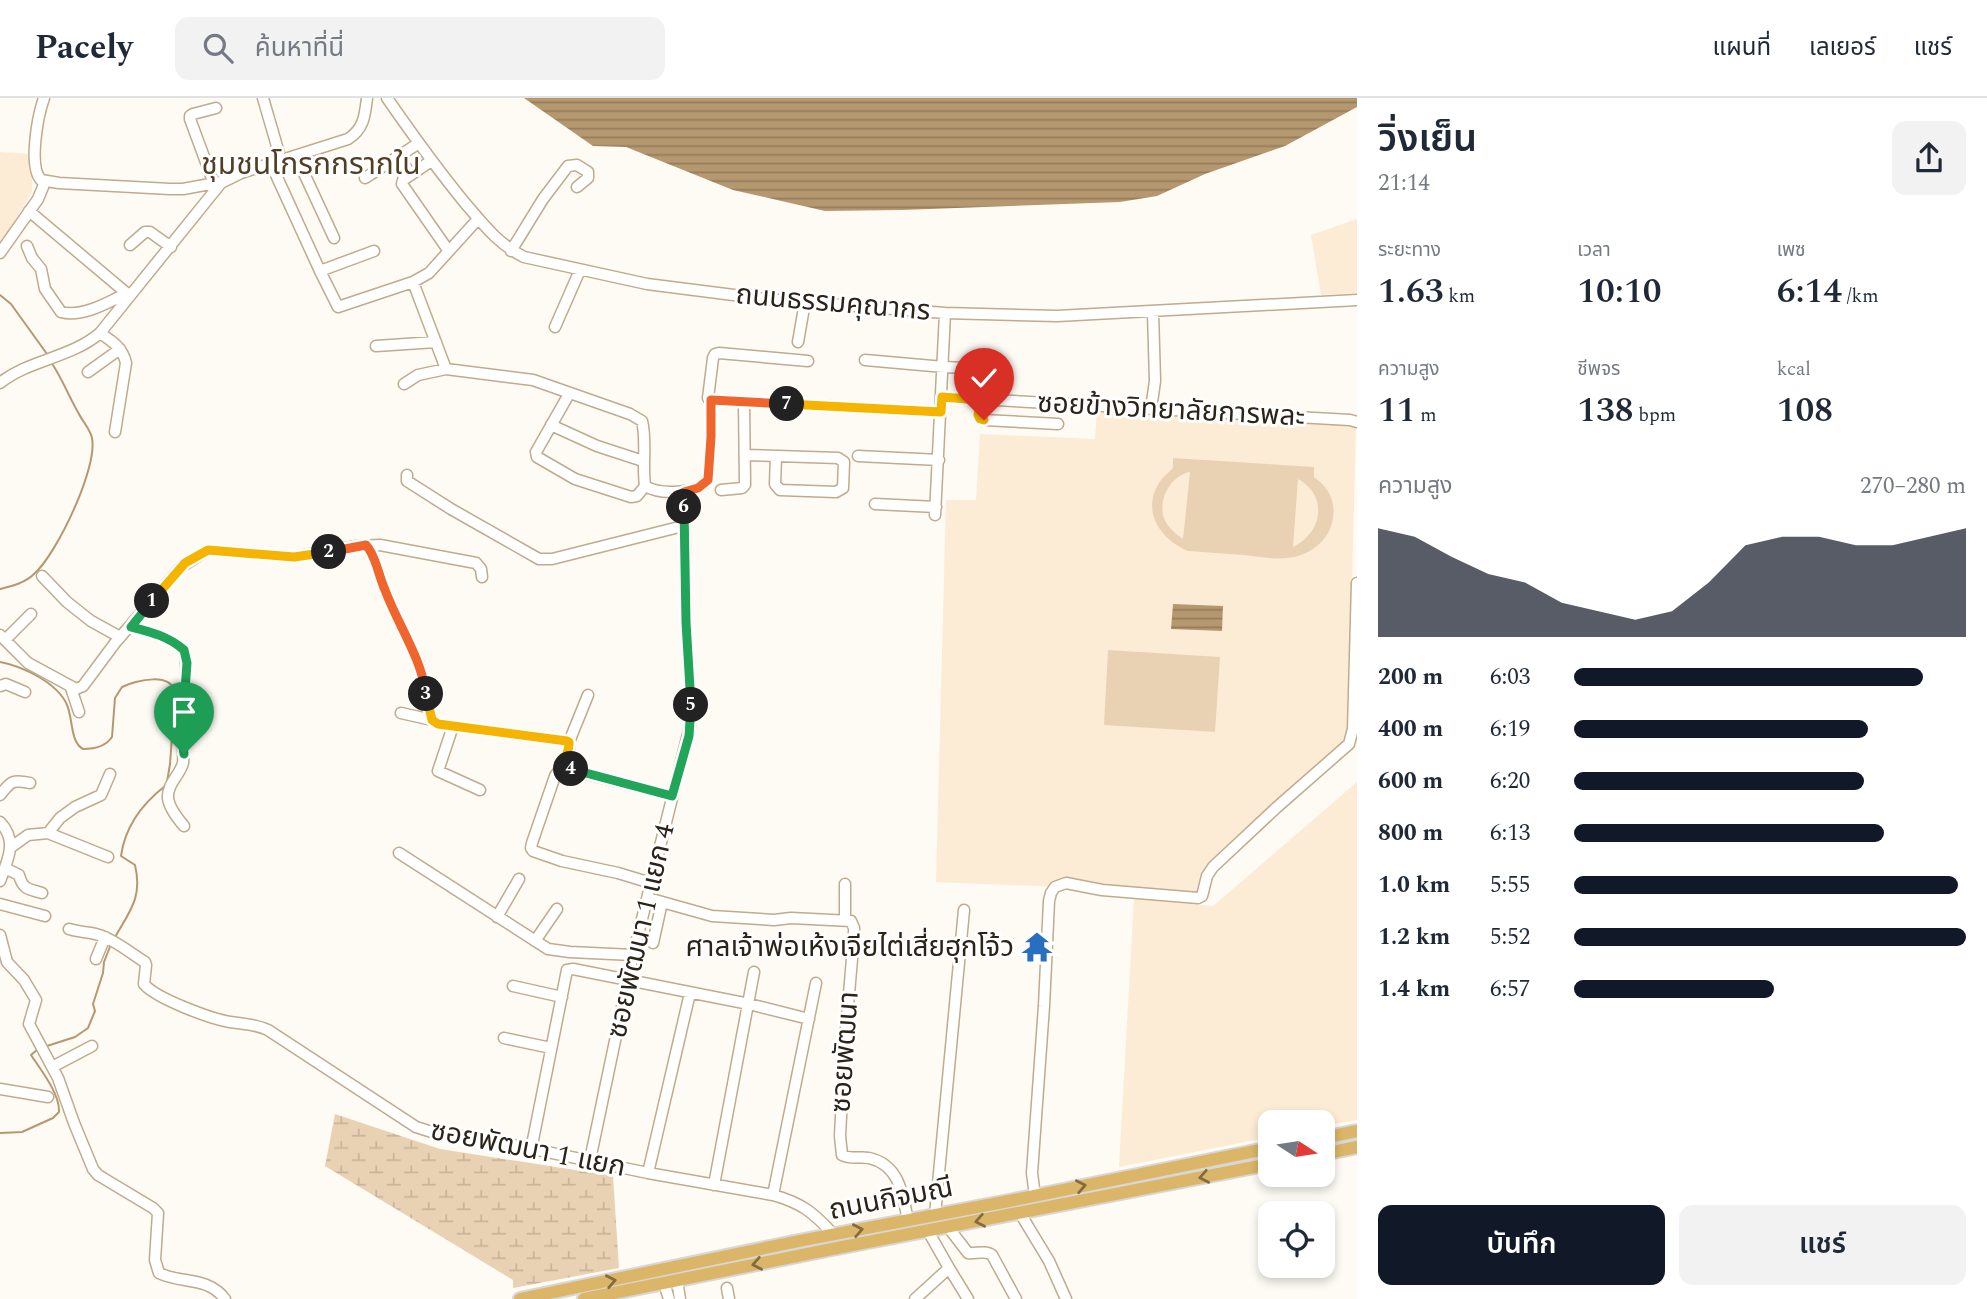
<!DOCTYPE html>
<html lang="th">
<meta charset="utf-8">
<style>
:root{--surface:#fff;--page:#f2f2f3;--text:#1f2937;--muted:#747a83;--line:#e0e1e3;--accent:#111827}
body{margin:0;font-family:Spectral,"Noto Sans Thai",serif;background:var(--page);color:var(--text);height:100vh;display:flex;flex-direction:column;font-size:26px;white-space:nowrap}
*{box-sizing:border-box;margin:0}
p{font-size:23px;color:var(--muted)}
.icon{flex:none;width:38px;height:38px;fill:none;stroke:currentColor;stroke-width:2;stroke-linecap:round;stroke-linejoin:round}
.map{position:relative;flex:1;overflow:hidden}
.drawer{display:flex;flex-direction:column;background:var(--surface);width:630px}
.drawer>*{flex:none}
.needle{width:46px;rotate:102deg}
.controls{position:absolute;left:1258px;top:1012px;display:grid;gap:14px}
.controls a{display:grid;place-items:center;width:77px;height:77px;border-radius:14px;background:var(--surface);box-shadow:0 4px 10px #0003;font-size:35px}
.pin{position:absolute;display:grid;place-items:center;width:60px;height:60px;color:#fff;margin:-72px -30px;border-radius:50% 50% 50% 0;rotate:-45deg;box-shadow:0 0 7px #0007}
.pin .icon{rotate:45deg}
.km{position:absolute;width:35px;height:35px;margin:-18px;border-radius:50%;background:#222;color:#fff;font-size:19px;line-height:35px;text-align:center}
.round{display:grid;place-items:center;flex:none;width:74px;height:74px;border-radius:14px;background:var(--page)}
.headline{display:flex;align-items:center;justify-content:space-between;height:119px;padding:0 21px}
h1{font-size:38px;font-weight:600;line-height:52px}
.metrics{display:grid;grid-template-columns:repeat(3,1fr);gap:10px;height:119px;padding:7px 21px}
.metrics div{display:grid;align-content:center}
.metrics b{font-size:35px;font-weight:600}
.metrics small{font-size:19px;font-weight:400}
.metrics p{font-size:19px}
.chart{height:196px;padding:14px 21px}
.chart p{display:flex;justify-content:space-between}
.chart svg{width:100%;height:126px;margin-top:7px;fill:var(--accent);opacity:.7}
.primary-button{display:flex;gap:14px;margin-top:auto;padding:14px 21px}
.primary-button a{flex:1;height:80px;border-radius:14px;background:var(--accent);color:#fff;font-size:28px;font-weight:600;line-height:80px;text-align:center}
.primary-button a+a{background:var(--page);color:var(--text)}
ul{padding:0 21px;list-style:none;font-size:23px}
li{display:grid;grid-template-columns:112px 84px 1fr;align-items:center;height:52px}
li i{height:18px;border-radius:9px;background:var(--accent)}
header{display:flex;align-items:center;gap:42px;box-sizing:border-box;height:98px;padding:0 35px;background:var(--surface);border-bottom:2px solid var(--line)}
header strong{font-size:33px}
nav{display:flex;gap:38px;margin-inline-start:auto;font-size:24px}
.search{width:490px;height:63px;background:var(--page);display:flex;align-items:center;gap:18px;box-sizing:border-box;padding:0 24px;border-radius:14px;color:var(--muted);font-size:26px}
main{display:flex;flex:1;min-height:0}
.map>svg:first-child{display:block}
</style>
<header>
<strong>Pacely</strong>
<div class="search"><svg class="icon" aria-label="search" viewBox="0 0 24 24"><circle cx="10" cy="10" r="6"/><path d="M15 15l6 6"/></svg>ค้นหาที่นี่</div>
<nav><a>แผนที่</a><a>เลเยอร์</a><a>แชร์</a></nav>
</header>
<main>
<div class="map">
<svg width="1357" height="1201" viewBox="0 0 1357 1201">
<defs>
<pattern id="wetland-marsh" width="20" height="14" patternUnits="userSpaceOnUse" patternTransform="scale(1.75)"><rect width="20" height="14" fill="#e9d2b3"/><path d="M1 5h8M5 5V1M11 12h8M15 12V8" fill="none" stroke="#c8b499"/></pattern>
<pattern id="water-rules" width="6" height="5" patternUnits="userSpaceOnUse" patternTransform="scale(1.75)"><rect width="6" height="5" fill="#b69870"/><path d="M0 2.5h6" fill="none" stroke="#947c5b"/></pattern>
</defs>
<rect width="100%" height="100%" fill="#fefaf4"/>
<path fill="#fcecd6" d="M0 54 32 56V94L2 144H0Z
M1357 121V195L1321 197 1311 137Z
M1097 312 1352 325 1356 328 1348 641 1211 767 1200 795 936 784 946 402H976L980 336 1095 341Z
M1357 684V1022L1323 1028V1024H1270V1039L1119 1069 1134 801 1213 808Z"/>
<path fill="url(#wetland-marsh)" d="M335 1016 440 1051 613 1078 619 1170 513 1190V1182L325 1068Z"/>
<path fill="#e9d2b3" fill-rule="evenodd" d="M1173 360 1314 369V379C1328 389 1336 402 1333 420 1330 443 1309 458 1287 460 1273 462 1257 458 1243 457 1224 456 1206 454 1188 453 1159 441 1140 411 1161 382 1164 378 1169 374 1173 370ZM1189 374H1190L1183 441C1176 436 1167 429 1164 420 1158 401 1170 379 1189 374ZM1298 381C1329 398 1322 435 1293 449Z
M1108 552 1220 559 1215 634 1104 627Z"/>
<path fill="url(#water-rules)" d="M524 0H1357V9L1285 48 1205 76 1157 98 1120 104 902 112 825 113 733 92 626 49 593 48Z
M1173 506 1223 508 1222 533 1171 531Z"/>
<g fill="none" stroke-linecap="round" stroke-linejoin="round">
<path stroke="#b69870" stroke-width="2" d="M0 197 11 206 47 256
M0 491C12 488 25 485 34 476 57 456 98 369 92 340 90 331 83 324 79 316 69 299 62 280 51 264
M0 564C22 568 58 585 67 607 73 620 70 644 83 651 94 651 106 648 112 639L115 600 122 589C135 582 175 573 175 597L170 666 167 684
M114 841C129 814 143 800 135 767L121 758C125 728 142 706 165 688
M47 948 75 939 88 930 95 913 93 906 103 875 104 864 111 846
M0 1035 22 1034 53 1020 59 1014C60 996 41 972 31 957L38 951"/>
<g stroke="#bfab8e" stroke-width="13">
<path id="minor" d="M44 0C38 17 28 68 41 82L59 85 170 91H183L221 84
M263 0 281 62
M387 0C412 36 437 71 465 105 483 126 498 146 524 159L647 186 765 201 945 215 1057 218 1357 202
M296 58 334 140
M398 59 411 76
M431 63 403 82 402 86 448 152
M271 66 320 173 338 209 413 184 429 175 478 121
M365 80 419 45
M214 86 190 21V18L193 16 216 10
M29 113 130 198
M130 147 145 134H150L171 149
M27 148 32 160 41 171 45 191 61 214C82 220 109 204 127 195
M511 153 543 101 568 68 577 67 588 74V80L577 89
M0 155 38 101 45 84
M320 173 374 153
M413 184 446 271 533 282 630 316 642 323C647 343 642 366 645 388 660 397 697 396 708 382L711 339V302
M555 229 580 172
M100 235C112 243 123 250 126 265L115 334
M798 244 805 204
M376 248 436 244
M865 262 944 269 1006 272
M808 263 719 255 715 256 713 260 708 300 711 302 941 314
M88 274 120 251
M0 285C28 262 71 260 100 235L221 85 241 75 348 41C364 31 365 17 367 0
M404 286 418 277 446 271
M569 296 536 354 537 359 575 381 631 399 637 398 645 388
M942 299 1350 322 1357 324
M980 301 978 317 984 322 1058 326
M1151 311 1155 283 1153 214
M551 327 597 348 643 363
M745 357 838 360 844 364 843 390 836 394 780 392 775 386 776 358
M858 358 939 362
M407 377V383L451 411 539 461H552L683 428
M721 392 742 390 745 387 744 304
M875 406 936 409
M935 417 945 215
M366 447 372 455 386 496 418 564 424 584 432 622 438 626 567 643 569 644V650L564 665 568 671 672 698
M42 478 67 504 91 523 120 539
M131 529C151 534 168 538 184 552 187 564 187 577 185 590 183 599 180 607 179 616 178 633 185 649 183 665 180 677 167 686 168 700 169 710 178 721 184 728
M0 537 28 565 76 591 83 588 115 545 181 469 208 452 294 459 357 448 380 447 476 465 481 471 482 479
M5 542 31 516
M0 588 6 586 25 594
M71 590 79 614
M401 615 432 622
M453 628 438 673 480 692
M569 644 588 597
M565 668 561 670 555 678 532 745 531 750 533 753 562 763 618 775 651 785
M0 697C11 684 11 681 30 685
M0 724C18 743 8 761 0 783
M48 735 60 720 75 709 101 697 110 676
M10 750 28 737 48 735 108 759
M399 755 548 851 570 854 633 857
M5 770 19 777C23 792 29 791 42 795
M845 786V822
M648 800 712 818 774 822 791 820 851 823 854 830V838L845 942 840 1038 842 1057C852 1062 859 1058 869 1060 900 1067 903 1097 908 1123
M0 806 45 818
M497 819 519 781
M69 831C76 833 83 834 91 835 110 838 129 854 145 864L146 867 144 886C155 900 211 921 230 924 243 926 256 926 268 932L416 1029 435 1035 480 1040 648 1075 773 1097C802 1105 814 1115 834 1137
M0 837 7 864 24 882 36 902 29 926 58 980 74 1025 93 1071 98 1077 153 1110 158 1115 155 1162 159 1175C181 1186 208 1178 225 1201
M535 843 557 811
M653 845 662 804
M96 861 105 839
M513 888 562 899
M504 940 551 950
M52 969 92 948
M0 991 48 999
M531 1052 567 872 573 871 749 906 809 921
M590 1062 633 857 690 628 691 609 686 524 684 394
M648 1075 690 895
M714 1087 754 874
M773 1097 816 885
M1035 1098 1032 1075 1044 908 1049 803 1051 795 1055 789 1066 785 1102 792 1198 800 1202 798 1207 778 1213 769 1276 710 1349 646 1353 631 1357 485
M1020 1115 1049 1163 1066 1201
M935 1117 964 812
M948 1129 968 1155C975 1156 986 1152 992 1157L1016 1201
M949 1170 968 1201
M677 1182 680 1201
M664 1185 669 1201
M727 1190 729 1201
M915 1201 949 1170 928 1133"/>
</g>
<g stroke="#d9d7d5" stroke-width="16">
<path id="major" d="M1323 1040 1357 1033
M1323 1056 1357 1049
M520 1201 799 1143 1014 1102 1270 1050
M584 1201 832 1151 1270 1066"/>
</g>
<use href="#minor" stroke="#fff" stroke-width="10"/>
<use href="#major" stroke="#dcb668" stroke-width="12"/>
</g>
<defs><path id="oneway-chevron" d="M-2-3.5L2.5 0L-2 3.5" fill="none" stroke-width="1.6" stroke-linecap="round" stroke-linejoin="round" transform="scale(1.75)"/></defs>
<g stroke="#846c40">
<use href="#oneway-chevron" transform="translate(1204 1079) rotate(169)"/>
<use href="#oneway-chevron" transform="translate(1081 1088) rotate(-11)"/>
<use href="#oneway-chevron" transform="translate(980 1123) rotate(169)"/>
<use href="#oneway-chevron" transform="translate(858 1132) rotate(-11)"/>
<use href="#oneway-chevron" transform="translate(757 1166) rotate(169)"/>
<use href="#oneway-chevron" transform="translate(611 1183) rotate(-11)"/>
</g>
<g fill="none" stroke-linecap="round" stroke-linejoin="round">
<g stroke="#fff" stroke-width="14">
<path id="split-1" d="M152 503 131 529C151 534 168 538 184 552L187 565 185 593 179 617 184 656"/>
</g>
<g stroke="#fff" stroke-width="14">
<path id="split-2" d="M152 503 185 465 208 452 294 459 329 454"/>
</g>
<g stroke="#fff" stroke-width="14">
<path id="split-3" d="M329 454 366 447 369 451C377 463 379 479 385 492 398 527 421 559 426 596"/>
</g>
<g stroke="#fff" stroke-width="14">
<path id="split-4" d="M426 596 432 622 438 626 567 643 569 644C570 653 563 660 565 668L571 671"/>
</g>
<g stroke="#fff" stroke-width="14">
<path id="split-5" d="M571 671 672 698 689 638 691 607"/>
</g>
<g stroke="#fff" stroke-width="14">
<path id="split-6" d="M684 409 686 524 691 607"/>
</g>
<g stroke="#fff" stroke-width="14">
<path id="split-7" d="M684 409V394L698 390 708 382 711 339V302L787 306"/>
</g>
<g stroke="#fff" stroke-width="14">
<path id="split-8" d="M787 306 941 314 942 299 980 302 978 317 980 321 984 322"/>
</g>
<use href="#split-1" stroke="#22a559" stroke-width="9"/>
<use href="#split-2" stroke="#f5b400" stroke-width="9"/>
<use href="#split-3" stroke="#f0652b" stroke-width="9"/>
<use href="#split-4" stroke="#f5b400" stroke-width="9"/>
<use href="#split-5" stroke="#22a559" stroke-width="9"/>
<use href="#split-6" stroke="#22a559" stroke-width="9"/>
<use href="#split-7" stroke="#f0652b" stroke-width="9"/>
<use href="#split-8" stroke="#f5b400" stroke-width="9"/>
</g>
<defs>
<g id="temple-bare" transform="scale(2.415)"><path d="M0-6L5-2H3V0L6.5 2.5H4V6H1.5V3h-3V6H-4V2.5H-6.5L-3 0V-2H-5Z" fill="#296fc0" stroke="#fff" stroke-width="2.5" paint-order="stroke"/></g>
</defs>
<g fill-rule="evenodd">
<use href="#temple-bare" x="1037" y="849"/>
</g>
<g text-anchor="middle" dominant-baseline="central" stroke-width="6" stroke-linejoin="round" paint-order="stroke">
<g font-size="28" fill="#2b2318" stroke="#fff">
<text transform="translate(833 205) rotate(5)">ถนนธรรมคุณากร</text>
<text transform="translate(1171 312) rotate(3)">ซอยข้างวิทยาลัยการพละ</text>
<text transform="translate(641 833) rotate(-77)">ซอยพัฒนา 1 แยก 4</text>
<text transform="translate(845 954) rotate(-86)">ซอยพัฒนา</text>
<text transform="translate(528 1051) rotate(11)">ซอยพัฒนา 1 แยก</text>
<text transform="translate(891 1101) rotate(-11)">ถนนกิจมณี</text>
</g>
<g font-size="28" fill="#2b2318" stroke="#fff" text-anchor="end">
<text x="1014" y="849">ศาลเจ้าพ่อเห้งเจียไต่เสี่ยฮุกโจ้ว</text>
</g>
<g font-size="30" fill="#503e25" stroke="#fff">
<text x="311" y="67">ชุมชนโกรกกรากใน</text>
</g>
</g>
</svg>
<div class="controls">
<a><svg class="needle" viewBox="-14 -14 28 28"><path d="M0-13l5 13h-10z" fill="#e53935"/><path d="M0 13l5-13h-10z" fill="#747a83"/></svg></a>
<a><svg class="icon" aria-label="locate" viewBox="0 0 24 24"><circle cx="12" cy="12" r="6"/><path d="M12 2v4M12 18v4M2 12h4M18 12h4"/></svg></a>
</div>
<div class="pin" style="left:184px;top:656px;background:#1e9e55"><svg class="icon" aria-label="arrive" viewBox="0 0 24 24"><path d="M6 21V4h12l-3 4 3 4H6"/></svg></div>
<div class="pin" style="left:984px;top:322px;background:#d93025"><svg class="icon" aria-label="check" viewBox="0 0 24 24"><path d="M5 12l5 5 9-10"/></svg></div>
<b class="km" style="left:152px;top:503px">1</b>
<b class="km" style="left:329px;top:454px">2</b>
<b class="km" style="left:426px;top:596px">3</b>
<b class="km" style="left:571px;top:671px">4</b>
<b class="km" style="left:691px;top:607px">5</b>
<b class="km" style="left:684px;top:409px">6</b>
<b class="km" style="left:787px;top:306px">7</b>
</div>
<section class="drawer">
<div class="headline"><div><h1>วิ่งเย็น</h1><p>21:14</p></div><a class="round"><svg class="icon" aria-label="share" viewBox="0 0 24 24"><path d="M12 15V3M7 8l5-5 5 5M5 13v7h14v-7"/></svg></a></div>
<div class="metrics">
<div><p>ระยะทาง</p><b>1.63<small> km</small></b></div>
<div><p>เวลา</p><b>10:10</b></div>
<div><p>เพซ</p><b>6:14<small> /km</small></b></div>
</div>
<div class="metrics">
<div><p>ความสูง</p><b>11<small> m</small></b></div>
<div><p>ชีพจร</p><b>138<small> bpm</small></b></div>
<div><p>kcal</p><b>108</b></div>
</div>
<div class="chart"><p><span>ความสูง</span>270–280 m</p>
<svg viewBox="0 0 160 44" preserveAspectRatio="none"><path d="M0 44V6L10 9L20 16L30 22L40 25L50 32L60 35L70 38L80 35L90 25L100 12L110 9L120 9L130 12L140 12L150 9L160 6V44z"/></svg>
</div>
<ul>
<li><b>200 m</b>6:03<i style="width:89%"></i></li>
<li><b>400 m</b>6:19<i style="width:75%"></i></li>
<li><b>600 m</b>6:20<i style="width:74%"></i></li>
<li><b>800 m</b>6:13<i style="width:79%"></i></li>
<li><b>1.0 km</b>5:55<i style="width:98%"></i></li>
<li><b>1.2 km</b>5:52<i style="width:100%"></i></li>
<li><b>1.4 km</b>6:57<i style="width:51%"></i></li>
</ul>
<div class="primary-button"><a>บันทึก</a><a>แชร์</a></div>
</section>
</main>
